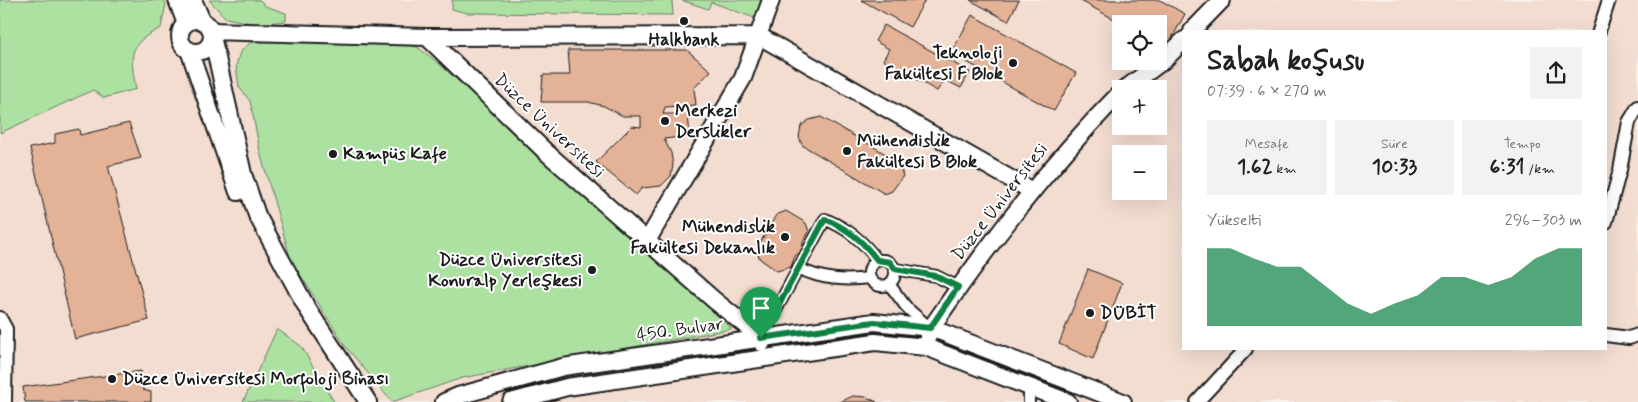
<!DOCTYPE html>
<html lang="tr">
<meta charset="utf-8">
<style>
:root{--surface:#fff;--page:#f2f2f2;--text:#202124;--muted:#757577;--accent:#0b8043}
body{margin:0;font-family:Mynerve,sans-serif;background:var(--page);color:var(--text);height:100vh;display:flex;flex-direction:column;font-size:19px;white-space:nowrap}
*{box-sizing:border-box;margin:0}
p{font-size:16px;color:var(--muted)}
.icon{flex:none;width:28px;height:28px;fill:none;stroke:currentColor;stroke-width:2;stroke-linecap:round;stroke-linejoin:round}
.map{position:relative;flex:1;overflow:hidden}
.panel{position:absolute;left:1182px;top:30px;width:425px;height:320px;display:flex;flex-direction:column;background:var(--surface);border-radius:0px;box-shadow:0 5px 20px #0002}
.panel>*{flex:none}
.buttons{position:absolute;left:1112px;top:15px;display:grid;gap:10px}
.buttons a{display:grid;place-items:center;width:55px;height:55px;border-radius:0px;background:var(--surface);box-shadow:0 5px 20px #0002;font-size:25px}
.pin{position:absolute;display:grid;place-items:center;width:42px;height:42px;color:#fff;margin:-51px -21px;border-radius:50% 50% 50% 0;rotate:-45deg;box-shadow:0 0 5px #0007}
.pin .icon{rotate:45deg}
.round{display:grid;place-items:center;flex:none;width:52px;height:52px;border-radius:0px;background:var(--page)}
.headline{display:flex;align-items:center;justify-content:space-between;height:85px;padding:0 25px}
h1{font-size:28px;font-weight:800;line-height:38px}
.figures{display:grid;grid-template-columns:repeat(3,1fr);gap:8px;height:85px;padding:5px 25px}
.figures div{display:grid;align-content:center;border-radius:0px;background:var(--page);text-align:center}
.figures b{font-size:21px;font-weight:800}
.figures small{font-size:14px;font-weight:400}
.figures p{font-size:14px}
.chart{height:140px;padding:10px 25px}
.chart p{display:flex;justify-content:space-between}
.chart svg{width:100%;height:90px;margin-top:5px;fill:var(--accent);opacity:.7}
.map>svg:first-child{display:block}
</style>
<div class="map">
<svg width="1638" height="402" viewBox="0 0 1638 402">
<rect width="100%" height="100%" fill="#faf0ea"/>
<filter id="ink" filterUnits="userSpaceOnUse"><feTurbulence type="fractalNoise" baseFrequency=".02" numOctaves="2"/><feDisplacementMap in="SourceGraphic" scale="10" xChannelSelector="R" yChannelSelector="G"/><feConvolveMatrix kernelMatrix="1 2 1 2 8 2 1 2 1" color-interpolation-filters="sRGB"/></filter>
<g filter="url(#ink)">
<path fill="#f3ddd1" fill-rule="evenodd" d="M0 0H1638V402H0ZM1121 24H1159V61H1121ZM1184 31H1606V349H1184ZM1121 89H1159V126H1121ZM1121 154H1159V191H1121Z"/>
<path fill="#ade1a2" stroke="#647e5f" d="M0 0H164L166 4 161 28C127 44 130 55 136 89L104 98 93 90 0 133Z
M209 0H260L265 6 286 13V21L256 24 226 18Z
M452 0H672L673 15 467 13 452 9Z
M681 0H764L757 19 711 2 708 9Z
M382 41 417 47 436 61 732 329 462 378 392 402 346 347 291 260 261 156 250 101 239 87 236 66 240 52 251 42Z
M277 329 301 346 334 402H243Z"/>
<path fill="#e4b296" stroke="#1c1c1c" d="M861 0H925L910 27Z
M970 0H1019L1008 21Z
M1079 0H1160L1185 14 1167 47 1159 43V24H1123Z
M972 15 1076 73 1054 111 951 53Z
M884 25 970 72 961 88 945 80 937 91 883 60 889 49 875 41Z
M568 50H687L711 71 694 88 696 105 665 107 663 114H688L690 136 664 139 671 153 673 165 671 176 661 186 642 188 636 195 596 162 632 126 641 127V116H623L604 106 588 102H541L543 75H570Z
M821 117 893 158 900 166 903 176 892 191 885 194 802 145 799 137 801 126 809 120Z
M129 123 141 158 108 166 149 320 75 339 30 148 55 143V134L79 129 80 135Z
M786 211 806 223 809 232 803 242 802 251 795 256 791 267 777 271 760 259 756 250 776 215Z
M1088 269 1122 283 1093 359 1059 344Z
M141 371 143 390 151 392V402H25L23 387Z
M853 396 866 397 877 402H840Z"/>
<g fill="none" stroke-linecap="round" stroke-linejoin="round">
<g stroke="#1c1c1c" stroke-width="14">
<path id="pedestrian" d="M869 273a13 13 0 1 1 26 0a13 13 0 1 1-26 0Z
M798 268C822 280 844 281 870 278
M895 269 936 276 958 287
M889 284 907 308 929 327
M761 338 825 219C848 229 862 240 877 260
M1029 402V387"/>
</g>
<g stroke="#1c1c1c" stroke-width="16">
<path id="minor" d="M1599 31 1609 0
M1606 222 1620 170 1629 122 1638 107
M0 318 6 329 5 402
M1606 335 1629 338 1638 335
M1197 402 1246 349"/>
</g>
<g stroke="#1c1c1c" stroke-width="20">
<path id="tertiary" d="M177 0 186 24
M193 0 202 21
M180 36a16 16 0 1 1 32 0a16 16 0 1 1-32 0Z
M211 31 427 37 759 36 1032 191
M1192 31 1222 0
M212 36 243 174 257 215 307 308 368 402
M427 37 546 152 714 300 761 338 762 343
M189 50 238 192
M1125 89 1164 60 1184 40
M647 241 743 78 771 0
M928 336 931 328C988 244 1050 164 1121 92
M444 402 458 396 563 367 874 322 931 328 1123 402
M511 402 567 387 875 342 926 347 1068 402"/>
</g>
<use href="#pedestrian" stroke="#fff" stroke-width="10"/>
<use href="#minor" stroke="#fff" stroke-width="12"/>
<use href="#tertiary" stroke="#fff" stroke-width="16"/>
</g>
</g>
<g fill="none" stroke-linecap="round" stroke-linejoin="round" filter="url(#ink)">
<g stroke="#fff" stroke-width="10">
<path id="route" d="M825 219C848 229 862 240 877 260L890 262 895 269 936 276 958 287 930 328 874 322 761 338Z"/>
</g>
<use href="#route" stroke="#0b8043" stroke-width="6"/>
</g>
<g fill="#1c1c1c" stroke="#fff" stroke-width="2">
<circle cx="684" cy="21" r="5"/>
<circle cx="1013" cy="63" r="5"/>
<circle cx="665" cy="121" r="5"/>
<circle cx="847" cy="151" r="5"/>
<circle cx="333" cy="154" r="5"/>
<circle cx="785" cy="237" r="5"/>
<circle cx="592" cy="270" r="5"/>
<circle cx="1090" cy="313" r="5"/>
<circle cx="112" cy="379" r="5"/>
</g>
<g text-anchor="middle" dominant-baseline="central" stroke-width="4" stroke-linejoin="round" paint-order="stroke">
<g font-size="18" font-weight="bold" fill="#1c1c1c" stroke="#fff" text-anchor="start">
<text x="684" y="40" text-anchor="middle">Halkbank</text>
<text x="1003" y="53" text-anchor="end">Teknoloji<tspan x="1003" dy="21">Fakültesi F Blok</tspan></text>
<text x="675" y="111">Merkezi<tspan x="675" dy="21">Derslikler</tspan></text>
<text x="857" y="141">Mühendislik<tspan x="857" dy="21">Fakültesi B Blok</tspan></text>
<text x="343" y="154">Kampüs Kafe</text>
<text x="775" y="227" text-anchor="end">Mühendislik<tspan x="775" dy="21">Fakültesi Dekanlık</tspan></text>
<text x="582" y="260" text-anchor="end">Düzce Üniversitesi<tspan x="582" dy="21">Konuralp Yerleşkesi</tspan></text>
<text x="1100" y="313">DÜBİT</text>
<text x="122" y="379">Düzce Üniversitesi Morfoloji Binası</text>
</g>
<g font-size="18" fill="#1c1c1c" stroke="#fff">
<text transform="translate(549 126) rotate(43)">Düzce Üniversitesi</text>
<text transform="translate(1000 202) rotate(-52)">Düzce Üniversitesi</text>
<text transform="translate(680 330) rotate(-8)">450. Bulvar</text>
</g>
</g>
</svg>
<div class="buttons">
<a><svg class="icon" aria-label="locate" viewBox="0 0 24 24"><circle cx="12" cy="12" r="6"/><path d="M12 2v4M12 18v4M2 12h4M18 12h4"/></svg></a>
<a>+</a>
<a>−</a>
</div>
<div class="pin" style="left:761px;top:338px;background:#1e9e55"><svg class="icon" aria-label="arrive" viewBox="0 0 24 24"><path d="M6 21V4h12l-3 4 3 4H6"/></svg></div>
<section class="panel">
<div class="headline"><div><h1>Sabah koşusu</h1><p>07:39 · 6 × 270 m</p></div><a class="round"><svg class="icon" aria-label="share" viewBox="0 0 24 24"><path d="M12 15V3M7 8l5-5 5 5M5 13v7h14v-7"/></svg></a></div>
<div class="figures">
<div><p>Mesafe</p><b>1.62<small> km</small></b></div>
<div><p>Süre</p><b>10:33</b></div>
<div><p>Tempo</p><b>6:31<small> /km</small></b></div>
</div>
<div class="chart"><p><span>Yükselti</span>296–303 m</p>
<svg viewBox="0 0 160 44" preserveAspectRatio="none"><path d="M0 44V6L10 6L20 11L30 15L40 15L50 24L60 33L70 38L80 33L90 29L100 20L110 20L120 24L130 20L140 11L150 6L160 6V44z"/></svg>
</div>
</section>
</div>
